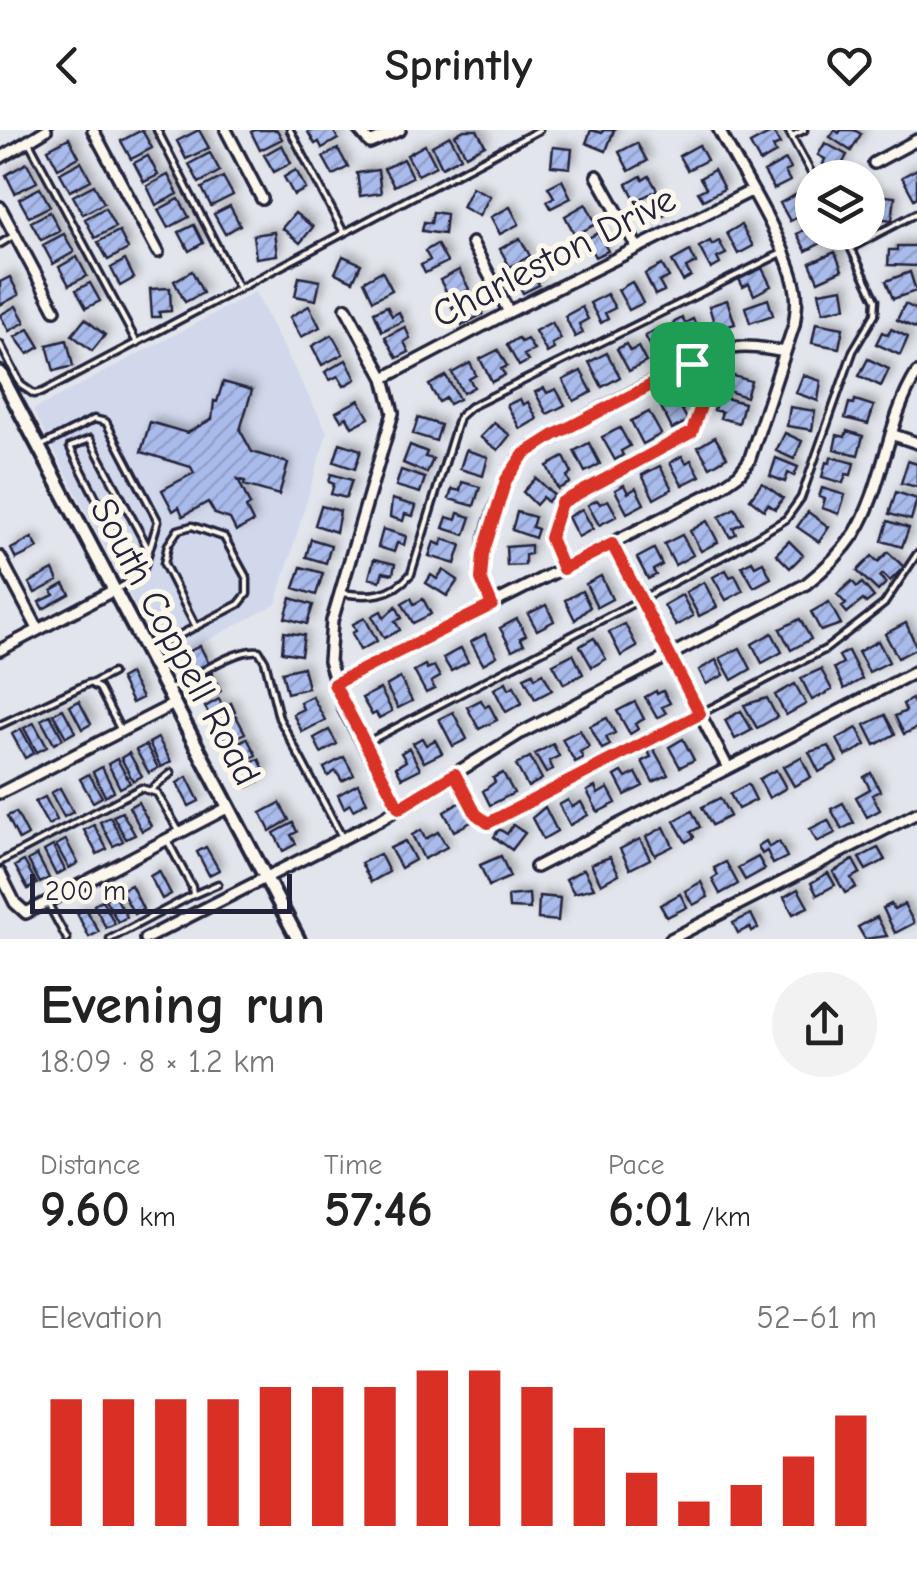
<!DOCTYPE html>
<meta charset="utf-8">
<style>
:root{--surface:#fff;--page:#f2f2f2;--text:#222;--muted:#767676;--accent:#d93025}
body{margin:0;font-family:"Comic Neue",sans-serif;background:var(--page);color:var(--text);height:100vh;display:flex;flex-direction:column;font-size:38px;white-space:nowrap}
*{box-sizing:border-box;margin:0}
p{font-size:32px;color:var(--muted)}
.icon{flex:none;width:55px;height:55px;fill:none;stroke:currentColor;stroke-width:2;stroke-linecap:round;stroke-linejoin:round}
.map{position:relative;height:809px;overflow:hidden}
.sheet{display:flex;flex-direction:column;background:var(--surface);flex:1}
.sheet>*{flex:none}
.buttons{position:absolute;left:795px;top:30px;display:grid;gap:20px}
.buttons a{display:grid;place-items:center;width:90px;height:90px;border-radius:50%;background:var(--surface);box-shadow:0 2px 8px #0004;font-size:50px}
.scale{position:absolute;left:30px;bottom:25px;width:262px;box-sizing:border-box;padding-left:10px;border:5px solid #22223b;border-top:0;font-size:28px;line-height:35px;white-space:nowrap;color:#22223b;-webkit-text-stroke:8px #fbf7ec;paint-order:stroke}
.pin{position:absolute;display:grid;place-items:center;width:85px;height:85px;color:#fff;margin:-42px;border-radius:20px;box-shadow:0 5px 15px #0006}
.round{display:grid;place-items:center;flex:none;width:105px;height:105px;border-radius:52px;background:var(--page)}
.summary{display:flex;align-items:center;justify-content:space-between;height:170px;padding:0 40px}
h1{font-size:55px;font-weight:700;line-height:75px}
.metrics{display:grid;grid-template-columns:repeat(3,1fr);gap:15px;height:170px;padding:10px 40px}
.metrics div{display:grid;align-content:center}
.metrics b{font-size:50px;font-weight:700}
.metrics small{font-size:28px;font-weight:400}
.metrics p{font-size:28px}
.chart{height:280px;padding:20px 40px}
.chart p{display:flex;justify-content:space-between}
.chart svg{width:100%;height:180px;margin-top:10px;stroke:var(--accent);stroke-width:6}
header{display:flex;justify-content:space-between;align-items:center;height:130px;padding:0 40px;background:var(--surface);font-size:45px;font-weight:700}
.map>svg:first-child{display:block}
</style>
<header><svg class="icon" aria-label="back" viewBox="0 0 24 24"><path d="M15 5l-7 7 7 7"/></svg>Sprintly<svg class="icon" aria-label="heart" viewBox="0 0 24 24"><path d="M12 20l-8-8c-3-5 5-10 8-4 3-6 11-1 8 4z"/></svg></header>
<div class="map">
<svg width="917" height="809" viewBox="0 0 917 809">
<defs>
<pattern id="building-hatch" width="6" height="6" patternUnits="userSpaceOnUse" patternTransform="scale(2.5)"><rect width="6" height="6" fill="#a9bbea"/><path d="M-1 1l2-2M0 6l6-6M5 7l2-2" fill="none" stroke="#91a0ca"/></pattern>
<filter id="shadow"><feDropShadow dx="4.5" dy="-4.5" stdDeviation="5" flood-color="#0004"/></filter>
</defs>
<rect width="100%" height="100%" fill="#e2e5eb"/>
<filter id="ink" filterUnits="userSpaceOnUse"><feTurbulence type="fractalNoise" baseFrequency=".01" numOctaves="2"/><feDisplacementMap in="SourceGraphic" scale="20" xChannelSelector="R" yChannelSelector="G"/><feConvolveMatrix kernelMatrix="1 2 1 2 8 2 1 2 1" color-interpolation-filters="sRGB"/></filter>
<g filter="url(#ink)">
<path fill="#d1d8eb" d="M255 162 327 302 276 474 165 533 33 280Z"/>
<path fill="url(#building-hatch)" stroke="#22223b" stroke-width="2.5" filter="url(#shadow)" d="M142 0 152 18 131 29 121 11Z
M199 0 209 18 186 29 177 11Z
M255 0H277L282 9 260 20 251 2Z
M312 0H333L338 9 322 18 319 12 315 14 308 2Z
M464 0H477L485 15 466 25 455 5Z
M591 0 602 3 603 0H614L606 21 586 13Z
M835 0 839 3 841 0H854L861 4 851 21 830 7Z
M773 2 780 14 773 17 776 23 760 32 750 14Z
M450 6 461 27 442 37 432 16Z
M69 8 79 27 58 38 48 19Z
M637 13 647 31 629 41 619 22Z
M825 13 847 25 838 42 823 34 825 29 818 25Z
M282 15 291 33 274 42 264 25Z
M425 15 436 36 418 45 407 25Z
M699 15 707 30 687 40 679 26Z
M553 17 572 19 570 38 551 36Z
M338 19 348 37 333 45 323 27Z
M210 23 220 41 199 53 189 34Z
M148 26 158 45 144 52 134 33Z
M403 29 412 47 394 56 384 39Z
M786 30 791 39 785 42 790 51 774 59 764 42Z
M81 32 91 50 70 61 60 43Z
M27 33 37 52 15 63 6 45Z
M917 39V67L914 69 902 47Z
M296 40 306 59 294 65 284 47Z
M378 40 381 63 360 66 357 43Z
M714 40 724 59 703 70 698 62 706 58 700 48Z
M168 45 178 64 156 75 147 56Z
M641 46 643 50 649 46 657 60 636 71 627 54Z
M223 47 233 65 211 76 202 58Z
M562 50 571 68 551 78 547 71 554 67 548 57Z
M94 55 104 73 83 84 73 66Z
M472 57 490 66 479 86 462 77Z
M40 58 50 76 29 87 19 69Z
M805 60 812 72 805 76 808 82 790 91 780 73Z
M875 65 895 67 892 90 873 88Z
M179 69 189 87 168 98 158 80Z
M657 71 665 85 646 95 639 81Z
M586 74 596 94 575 105 565 86Z
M230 76 240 95 225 104 214 84Z
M510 77 519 94 500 104 491 87Z
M105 78 115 97 95 108 85 89Z
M50 82 60 101 41 110 31 92Z
M433 82 446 84 444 104 422 101 424 92 431 93Z
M295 83 313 97 300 113 282 98Z
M194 95 203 113 189 121 179 102Z
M741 95 753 116 738 124 727 103Z
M812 95V102H822L825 111 806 121 797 104Z
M119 101 128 119 108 130 98 112Z
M274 102 277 125 256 128 253 105Z
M598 103 608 121 595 127 590 118 585 120 581 112Z
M64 104 74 122 53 134 43 115Z
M520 108 530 126 510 137 500 119Z
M710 111 712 115 719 111 726 124 717 128 720 134 711 139 699 117Z
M437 114 447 132 425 143 421 135 430 130 425 121Z
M897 116H917V136L888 135 889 120H897Z
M690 121 696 133 686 138 691 146 683 151 672 131Z
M835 122 842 140 818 151 810 133Z
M343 126 361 134 353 151 335 143Z
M77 127 87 146 69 155 59 137Z
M125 130 134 148 120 156 111 138Z
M532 133 539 155 523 163 513 143Z
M662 135 669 147 659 152 664 161 655 165 645 144Z
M762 138 771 156 754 165 749 154 743 157 739 149Z
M459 140 469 159 450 169 440 150Z
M192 141 203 163 185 172 174 151Z
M382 141 392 160 373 170 364 151Z
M910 142 916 161 893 169 886 151Z
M10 147 19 165 0 175V152Z
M299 147 320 151 316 170 295 166Z
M632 152 643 173 629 180 618 160Z
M90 153 100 171 86 178 76 160Z
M170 158 171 181 159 182 160 187H152L150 159Z
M843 158 846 177 823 182 819 162Z
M607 164 615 178 605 183 608 189 601 193 590 173Z
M473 166 483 184 462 195 452 177Z
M768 169 773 185 750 193 745 177Z
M727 170 735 194 716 200 709 176Z
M905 174 917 180V199L897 190Z
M16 176 25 192 9 201 0 185Z
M309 176 320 197 301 207 290 187Z
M387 176 392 186 399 182 403 191 382 201 374 182Z
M582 177 588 189 579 194 583 203 575 207 565 186Z
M682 188 685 193 693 189 702 206 685 215 673 193Z
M85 189 105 205 92 221 72 205Z
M552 192 561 209 552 214 554 219 547 223 535 201Z
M816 193 843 198 839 218 812 213Z
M405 197 410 208 404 212 409 222 397 228 385 207Z
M29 199 40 217 28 224 15 207Z
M657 199 660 205 665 203 674 219 657 228 645 206Z
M891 199 908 207 900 225 876 214 882 202 888 205Z
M332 205 343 224 322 235 312 216Z
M518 208 521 212 527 209 534 220 524 225 528 231 519 236 507 215Z
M67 210 73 236 54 241 47 215Z
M626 214 630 221 638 217 646 232 629 241 617 219Z
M498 220 507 236 501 239 505 245 492 252 480 229Z
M607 223 620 247 602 257 589 232Z
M868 229 889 239 881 256 859 246Z
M346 230 356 249 344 256 338 246 330 250 325 242Z
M470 233 476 245 469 249 474 257 463 263 452 243Z
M581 241 592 262 574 271 563 250Z
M730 245 751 251 746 267 725 260Z
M803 245 821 251 818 271 796 263Z
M446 246 459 269 449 274 446 268 439 272 429 255Z
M223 252 252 260 240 300 252 322 288 333 279 365 244 355 245 351 238 349 250 375 246 378 253 392 236 401 230 389 215 384 208 372 183 386 179 377 173 381 162 360 194 343 191 337 141 322 150 292 187 303 212 289 214 271 217 272Z
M544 258 547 263 556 259 565 275 547 284 535 262Z
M718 266 744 273 739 293 720 288 722 282 714 280Z
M520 269 523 275 528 272 537 289 520 299 507 275Z
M676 269 688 291 672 299 661 277Z
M359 270 369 288 352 297 347 287 341 290 336 282Z
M855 270 874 276 868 294 845 288 849 273 854 274Z
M790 277 815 281 812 300 787 296Z
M649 282 661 304 643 314 631 291Z
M418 288 441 295 436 311 413 304Z
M494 293 510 305 498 320 480 307Z
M620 298 630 316 621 321 623 325 615 330 602 307Z
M847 301 863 306 858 325 834 319 837 305 845 307Z
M785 303 802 311 794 329 776 321Z
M715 307 727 327 710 337 698 317Z
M340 313 361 320 355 339 334 332Z
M589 313 600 334 585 342 574 321Z
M410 315 427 322 425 327 433 329 427 343 403 333Z
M466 320 488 327 483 346 460 339Z
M682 326 686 333 691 330 700 346 682 355 670 333Z
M564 327 572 343 567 346 570 353 558 359 547 336Z
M831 327 854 333 851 345 846 344 843 353 822 347 826 332 830 333Z
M776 328 798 337 794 346 788 343 785 352 770 346Z
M908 331 917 334V357L901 353Z
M660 336 672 359 654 369 642 345Z
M401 340 425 348 420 363 396 356Z
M331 344 352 350 346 368 331 364 334 354 329 352Z
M536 348 554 365 547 372 543 367 536 375 523 362Z
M462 352 480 357 474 376 449 369 452 359 460 361Z
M762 353 783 368 775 379 768 374 764 380 750 369Z
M624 355 628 363 636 358 644 374 627 383 615 360Z
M822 358 845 365 839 384 822 378 825 369 819 367Z
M896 362 917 369 911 390 889 384Z
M392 369 416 376 413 386 405 384 403 391 390 387Z
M597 370 600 374 608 370 617 386 599 395 588 375Z
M321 376 340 381 336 402 315 395Z
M735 378 743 393 733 398 736 404 730 407 719 387Z
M582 379 593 399 578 407 568 387Z
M517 382 535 387 532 397 538 399 535 408 512 400Z
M808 382 829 397 819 412 797 397Z
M458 383 471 387 465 405 443 398 447 387 456 390Z
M707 391 718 412 701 421 690 401Z
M888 391 909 398 902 417 882 411Z
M383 399 406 406 404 415 397 413 394 422 378 417Z
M682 405 693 425 675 435 664 414Z
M32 408 38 418 16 429 11 419Z
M311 409 331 415 326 433 306 427Z
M443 409 461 415 455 434 429 426 434 412 441 415Z
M789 411 803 425 790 438 776 424Z
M531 415V424L525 425V435L507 436 506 417Z
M654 419 662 435 653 440 656 445 648 449 637 428Z
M888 422 904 437 890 451 883 444 880 447 886 453 878 461 857 441 872 426 878 432Z
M374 429 395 434 393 444 383 442 380 451 369 448Z
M752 431 755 436 763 432 771 448 754 457 742 436Z
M301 437 323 443 316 465 294 458Z
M53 440 58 451 35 463 29 453Z
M443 440 458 450 447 466 426 453 431 445 437 449Z
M726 440 730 447 735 445 743 461 726 470 713 447Z
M601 446 612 469 597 477 586 454Z
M852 451 857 457 862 453 874 467 866 473 863 470 847 483 842 477 846 474 837 464Z
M704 452 717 477 699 486 686 462Z
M64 454 70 464 43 479 39 472 54 465 52 461Z
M582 461 590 477 575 490 565 470Z
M682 465 693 486 676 496 664 475Z
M291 468 313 475 307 494 285 488Z
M411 468 414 474 423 469 431 484 413 493 402 473Z
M829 472 841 494 821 501 811 482Z
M546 475 554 491 537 500 528 484Z
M396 476 402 488 395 491 400 500 384 508 372 486 381 481 384 488Z
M365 488 377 511 360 520 352 503 356 501 353 494Z
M517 489 526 505 520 508 524 514 512 520 500 498Z
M800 489 811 509 791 520 780 499Z
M906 493 917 518 898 528 885 504Z
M625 494 637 517 621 526 609 502Z
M284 502 304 505 301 525 282 522Z
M772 503 782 522 762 533 752 514Z
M485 504 497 526 483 534 471 512Z
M594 508 606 529 592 537 580 516Z
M878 511 889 532 869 542 858 522Z
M200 516 209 534 189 544 180 526Z
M461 518 468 532 451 541 443 528Z
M740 518 751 539 732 550 720 528Z
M848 521 862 549 844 559 834 538 843 533 839 526Z
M573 524 583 544 564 554 553 534Z
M716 530 724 545 706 554 699 540Z
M425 535 427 539 434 536 440 547 431 552 435 559 426 563 414 541Z
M303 537 308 558 287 563 282 542Z
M821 539 832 560 812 570 801 548Z
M212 543 221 561 203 571 194 553Z
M533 543 535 548 543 543 552 560 535 569 524 547Z
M129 544 142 568 132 573 120 549Z
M400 548 412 571 398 578 386 556Z
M506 552 509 559 514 556 522 573 506 582 494 559Z
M795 554 806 574 786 585 775 565Z
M380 559 392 581 379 588 376 583 372 585 362 568Z
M656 561 657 564 663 561 670 573 662 577 666 583 657 588 645 567Z
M312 566 325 590 302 602 293 584 303 579 300 572Z
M767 568 777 587 757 598 744 575Z
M219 569 223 577 231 573 235 582 214 593 205 577Z
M912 569 917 579V598L904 604 895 586 906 581 903 574Z
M481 570 485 577 489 575 497 590 479 599 467 577Z
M79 571 91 594 82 599 70 576Z
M635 572 644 589 635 594 638 599 630 604 617 581Z
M63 579 75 602 66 607 53 584Z
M741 581 752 600 735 609 725 590Z
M453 582 467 609 453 616 439 589Z
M50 585 63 609 54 614 41 590Z
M885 585 895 604 875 615 865 595Z
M236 586 245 603 225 613 216 596Z
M607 588 615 603 606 607 610 615 602 619 590 596Z
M34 593 47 617 37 622 24 598Z
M857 598 866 615 846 626 837 609Z
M21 599 34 623 25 628 12 604Z
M329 600 337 614 321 623 314 608Z
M580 600 589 617 580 622 583 628 575 632 562 609Z
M158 608 171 632 161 637 149 613Z
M247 608 256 625 237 635 228 618Z
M422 608 426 615 435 610 442 623 424 632 413 613Z
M683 609 694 630 680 637 669 617Z
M553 614 559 626 549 631 553 639 546 643 535 624Z
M146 615 158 638 149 643 136 620Z
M829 616 837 632 819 642 809 622Z
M409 618 420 639 402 648 396 637 406 631 401 623Z
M653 618 668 645 653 652 642 631 651 627 648 621Z
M129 623 142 646 133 651 121 628Z
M344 627 354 645 342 651 336 641 328 646 324 638Z
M530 627 542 649 528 657 516 635Z
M801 627 811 647 794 656 783 637Z
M117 629 130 653 120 658 108 634Z
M259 629 264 640 260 643 263 649 248 657 239 639Z
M102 637 114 661 105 666 93 642Z
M776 640 786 658 769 668 759 649Z
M622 642 626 648 636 643 643 656 625 665 615 646Z
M503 643 514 663 490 675 483 661 495 652 493 648Z
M871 643 880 661 872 665 880 680 867 687 856 667 870 659 864 647Z
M89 644 102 667 93 672 80 649Z
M187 647 199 671 189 676 177 653Z
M358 654 367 672 353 680 350 674 344 678 338 665Z
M748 654 756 670 738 679 730 664Z
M595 657 598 664 608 658 616 673 598 682 587 661Z
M60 658 73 682 64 687 51 663Z
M45 667 57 690 48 695 35 672Z
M720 668 730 686 712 695 702 677Z
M568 670 572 677 581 672 588 685 570 695 559 675Z
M138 672 151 696 142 701 129 677Z
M461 672 471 692 454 701 444 682Z
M280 673 289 690 270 701 261 683Z
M843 673 854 693 842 699 831 679Z
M545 677 557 701 543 709 532 688Z
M692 681 700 697 691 702 694 707 686 712 674 691Z
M16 682 28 705 19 710 7 686Z
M122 682 135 705 126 709 113 686Z
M110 687 123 711 113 716 100 692Z
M828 690 835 703 817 712 810 699Z
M293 693 297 702 291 705 296 714 283 721 274 703Z
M94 695 107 719 97 724 84 700Z
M513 695 525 703 512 720 494 707 499 699 507 704Z
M664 697 673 716 655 725 646 707Z
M421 700 425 709 438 702 447 717 424 729 412 705Z
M640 709 650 729 630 739 620 719Z
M66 710 78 733 69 738 56 715Z
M405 711 415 730 401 738 390 718Z
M766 711 769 717 779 712 787 727 773 734 767 721 762 724 758 716Z
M53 716 65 740 56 745 44 721Z
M206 717 219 740 209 745 197 722Z
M878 718 885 730 866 740 859 728Z
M380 724 389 742 371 752 361 733Z
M37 725 49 748 40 753 28 730Z
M501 726 510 747 489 756 480 735Z
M610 727 619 744 601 754 591 734Z
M758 727 765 739 745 750 738 738Z
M853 730 860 743 851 748 856 757 845 763 833 742Z
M24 731 37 754 28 759 15 736Z
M726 732 738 754 720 764 712 749 718 745 714 738Z
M584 739 594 758 574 763 566 749Z
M159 741 171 764 162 769 150 746Z
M828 743 835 755 817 765 811 753Z
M701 752 708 767 693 775 685 761Z
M131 755 143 779 134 784 121 760Z
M798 759 808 777 793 784 784 767Z
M114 764 127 787 118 792 105 769Z
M529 764 530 779 509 778 508 766Z
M680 764 687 777 667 787 660 775Z
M539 766 560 768 558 791 538 789Z
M102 770 115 794 106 798 94 775Z
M891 774 894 779 904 774 914 793 895 803 883 778Z
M86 779 99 802 89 807 77 783Z
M751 784 758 798 752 801 750 797 738 803 733 793Z
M877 787 887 806 865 809 858 797Z"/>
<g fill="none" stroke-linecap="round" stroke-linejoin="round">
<g stroke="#22223b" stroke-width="11">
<path id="lane" d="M157 0 239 159
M290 0 344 103
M788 0 814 48
M792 6 804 0
M30 14 137 213
M0 114 13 106
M851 118 917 83
M0 214 21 255 34 264 43 262 539 0
M43 315 94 289 106 292 158 391 142 444 119 458
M561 434 550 408 561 373 692 302 701 273 692 234
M137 449 70 317 90 309 149 420
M341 463C370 467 391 467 411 444L459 287 470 277 782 123
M151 520 239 474 247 464V449L224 407 192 396 178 400 168 415 164 434 196 497
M93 553 112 543
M172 558C193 548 237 517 259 521L265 531 279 588 343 709
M0 595 89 553 99 558 121 601
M366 613 733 421 786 389 801 368 853 221 875 184 876 170 843 102
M455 644 476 684 488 693 826 519 884 474 917 424
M152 659 171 643
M0 732 141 658 157 663 179 701
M193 765 218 754
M47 772 67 809
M110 809 193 765 192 757 167 710"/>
</g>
<g stroke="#22223b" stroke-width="16">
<path id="street" d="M93 0 158 122
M226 0 262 69
M359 0 370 13 400 0
M0 28 46 0
M874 33 917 10
M597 46 637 117
M0 77 55 180
M472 113 509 182
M346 178 384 248 393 283 332 491 329 531 344 579 399 678
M384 248 509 182 751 61
M891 304 917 313
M612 415 728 638
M0 427 38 499
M492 475C487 466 482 458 481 447 478 417 503 348 522 326 537 309 709 221 732 218 750 215 768 219 785 222
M0 520 114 460
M334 554 715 361 739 344 749 331 794 195C796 181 798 169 795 156 786 112 741 42 719 0
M0 663 174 574
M536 737 917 541
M0 743 15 773 26 783 229 677
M145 809 381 689 521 603 806 454C825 439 841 424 855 403 885 354 886 292 917 243
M671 809 917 683"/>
</g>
<g stroke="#22223b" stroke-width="19">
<path id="secondary" d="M0 243 298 809"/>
</g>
<use href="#lane" stroke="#fbf7ec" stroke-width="4"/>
<use href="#street" stroke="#fbf7ec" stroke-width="9"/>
<use href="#secondary" stroke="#fbf7ec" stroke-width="11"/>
</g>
</g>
<g fill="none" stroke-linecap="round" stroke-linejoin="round" filter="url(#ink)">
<g stroke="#fff" stroke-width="20">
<path id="route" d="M692 234 702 273 692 302 561 373 550 408 563 439 612 414 700 584 488 693 476 684 455 644 399 678 334 554 492 475 481 449 483 424 506 350 524 324 554 305Z"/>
</g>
<use href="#route" stroke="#d93025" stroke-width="12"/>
</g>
<g text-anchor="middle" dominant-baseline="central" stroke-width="10" stroke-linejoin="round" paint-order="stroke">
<g font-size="38" fill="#22223b" stroke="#fbf7ec">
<text transform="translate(554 127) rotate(-27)">Charleston Drive</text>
<text transform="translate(175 512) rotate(62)">South Coppell Road</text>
</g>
</g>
</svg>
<div class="buttons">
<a><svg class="icon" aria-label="layers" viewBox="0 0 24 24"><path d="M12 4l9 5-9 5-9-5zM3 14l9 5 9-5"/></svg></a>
</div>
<div class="scale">200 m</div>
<div class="pin" style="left:692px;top:234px;background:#1e9e55"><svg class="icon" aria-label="arrive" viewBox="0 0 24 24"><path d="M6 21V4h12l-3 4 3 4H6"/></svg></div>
</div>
<section class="sheet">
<div class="summary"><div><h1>Evening run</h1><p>18:09 · 8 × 1.2 km</p></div><a class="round"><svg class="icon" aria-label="share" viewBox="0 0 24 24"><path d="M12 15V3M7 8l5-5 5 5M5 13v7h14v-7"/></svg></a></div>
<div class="metrics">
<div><p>Distance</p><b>9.60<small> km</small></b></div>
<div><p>Time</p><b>57:46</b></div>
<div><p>Pace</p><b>6:01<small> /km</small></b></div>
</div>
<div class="chart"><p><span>Elevation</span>52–61 m</p>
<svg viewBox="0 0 160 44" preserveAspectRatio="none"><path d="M5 44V13M15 44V13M25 44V13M35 44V13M45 44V10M55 44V10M65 44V10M75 44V6M85 44V6M95 44V10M105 44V20M115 44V31M125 44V38M135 44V34M145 44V27M155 44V17"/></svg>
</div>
</section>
